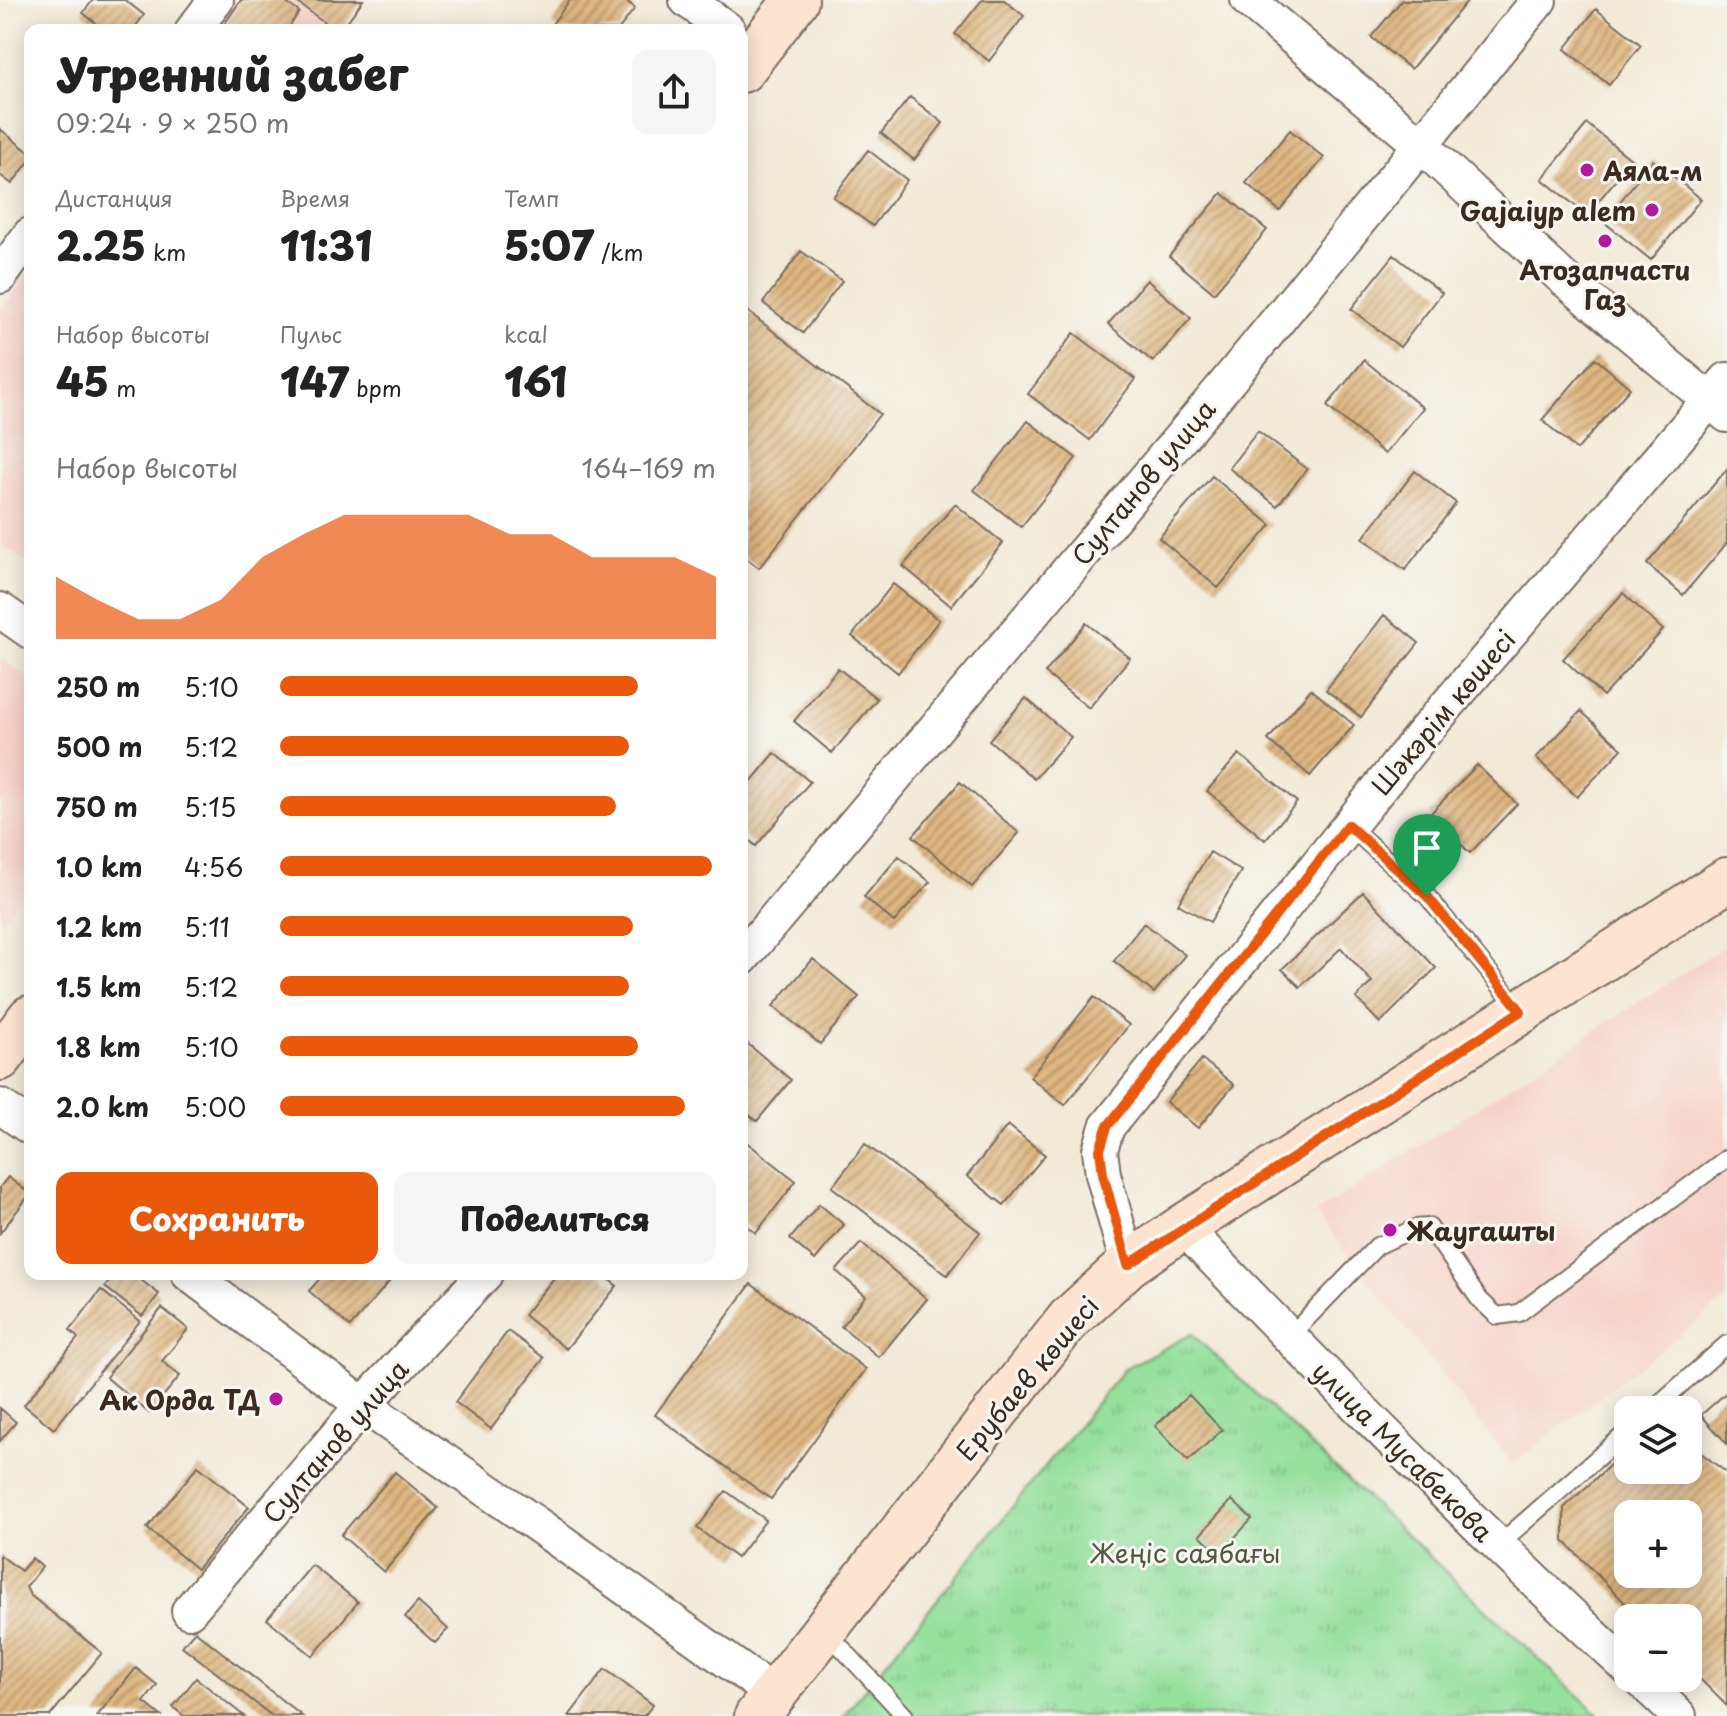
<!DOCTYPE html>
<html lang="ru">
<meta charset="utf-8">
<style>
:root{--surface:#fff;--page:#f6f6f6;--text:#222;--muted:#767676;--accent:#ea580c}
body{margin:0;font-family:"Playpen Sans",sans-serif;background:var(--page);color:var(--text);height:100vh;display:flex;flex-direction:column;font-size:30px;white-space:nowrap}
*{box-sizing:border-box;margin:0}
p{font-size:26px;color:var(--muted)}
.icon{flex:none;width:44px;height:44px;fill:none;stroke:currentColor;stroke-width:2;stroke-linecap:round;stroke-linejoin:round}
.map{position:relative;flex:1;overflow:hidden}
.side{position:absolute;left:24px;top:24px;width:724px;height:1256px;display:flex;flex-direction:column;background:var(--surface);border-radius:16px;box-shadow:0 4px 20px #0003}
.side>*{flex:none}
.fabs{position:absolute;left:1614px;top:1396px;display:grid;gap:16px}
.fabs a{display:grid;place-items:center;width:88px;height:88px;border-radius:16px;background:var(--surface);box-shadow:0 4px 20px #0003;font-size:40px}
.pin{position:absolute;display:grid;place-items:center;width:68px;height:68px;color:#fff;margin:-82px -34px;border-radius:50% 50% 50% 0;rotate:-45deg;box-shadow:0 0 8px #0007}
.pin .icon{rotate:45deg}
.round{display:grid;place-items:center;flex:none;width:84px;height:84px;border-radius:16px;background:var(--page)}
.headline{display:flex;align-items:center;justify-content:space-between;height:136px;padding:0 32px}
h1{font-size:44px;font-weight:800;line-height:60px}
.metrics{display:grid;grid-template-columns:repeat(3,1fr);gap:12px;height:136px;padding:8px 32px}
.metrics div{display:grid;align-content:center}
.metrics b{font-size:40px;font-weight:800}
.metrics small{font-size:22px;font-weight:400}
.metrics p{font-size:22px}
.chart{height:224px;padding:16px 32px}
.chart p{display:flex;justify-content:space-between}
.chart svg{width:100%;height:144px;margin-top:8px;fill:var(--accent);opacity:.7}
.button{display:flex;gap:16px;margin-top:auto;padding:16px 32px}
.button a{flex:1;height:92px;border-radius:16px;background:var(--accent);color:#fff;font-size:32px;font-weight:800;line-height:92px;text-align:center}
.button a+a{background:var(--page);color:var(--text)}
ul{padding:0 32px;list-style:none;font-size:26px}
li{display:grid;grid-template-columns:128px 96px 1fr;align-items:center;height:60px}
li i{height:20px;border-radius:10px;background:var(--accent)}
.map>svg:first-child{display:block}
</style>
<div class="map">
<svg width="1727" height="1716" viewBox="0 0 1727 1716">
<defs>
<pattern id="park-tufts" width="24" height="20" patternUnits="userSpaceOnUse" patternTransform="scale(2)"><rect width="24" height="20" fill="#94e09c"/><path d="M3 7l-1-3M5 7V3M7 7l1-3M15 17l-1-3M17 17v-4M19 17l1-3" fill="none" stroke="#80c086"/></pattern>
<pattern id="building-hatch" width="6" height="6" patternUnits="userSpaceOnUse" patternTransform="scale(2)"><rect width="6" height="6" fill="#deb680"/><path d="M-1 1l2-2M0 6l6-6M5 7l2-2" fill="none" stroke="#b59468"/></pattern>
</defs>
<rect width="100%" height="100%" fill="#f6f6f2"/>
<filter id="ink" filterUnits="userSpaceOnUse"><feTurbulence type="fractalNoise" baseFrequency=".0125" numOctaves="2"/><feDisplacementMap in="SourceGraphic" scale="16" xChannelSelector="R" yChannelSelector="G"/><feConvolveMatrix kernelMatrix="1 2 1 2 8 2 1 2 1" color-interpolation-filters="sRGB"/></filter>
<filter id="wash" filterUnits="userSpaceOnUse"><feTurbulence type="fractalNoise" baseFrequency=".006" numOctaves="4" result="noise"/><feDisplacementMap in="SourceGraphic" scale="32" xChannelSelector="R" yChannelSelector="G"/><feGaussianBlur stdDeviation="1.8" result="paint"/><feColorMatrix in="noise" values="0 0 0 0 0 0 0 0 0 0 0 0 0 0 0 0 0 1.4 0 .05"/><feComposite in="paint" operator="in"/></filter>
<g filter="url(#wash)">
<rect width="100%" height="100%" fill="#f2ead7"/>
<path fill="#f7d1c7" d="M232 0H294L335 30H210Z
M30 272V564L0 544V312Z
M0 659 30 678V883L0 923Z
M1727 944V1299L1512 1464 1316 1213Z"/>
<path fill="url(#park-tufts)" stroke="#68855d" stroke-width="2" d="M1192 1334 1600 1716H843L1125 1368Z"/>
<g id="blocks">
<path fill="url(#building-hatch)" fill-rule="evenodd" d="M93 0H125L144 15 133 30H105L83 13Z
M241 0H282L299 12 287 30H220Z
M294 0H363L341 30H335Z
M570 0H625L635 8 618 30H560L552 24Z
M982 0H1004L1024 16 989 61 955 34Z
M1402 0H1468L1411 69 1371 37Z
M1596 9 1641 45 1609 85 1565 49Z
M910 97 943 123 914 160 881 133Z
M1587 124 1632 160 1587 215 1542 179Z
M0 129 30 153V160L12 184 0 175Z
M1290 130 1324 158 1280 211 1246 183Z
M868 150 907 180 873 226 833 197Z
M1653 160 1701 199 1651 260 1604 222Z
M1222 193 1267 230 1214 293 1169 256Z
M801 251 842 281 803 333 763 303Z
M1394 255 1442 293 1400 347 1351 309Z
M1147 280 1191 318 1153 362 1108 324Z
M742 307 880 414 759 568 742 555Z
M1074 333 1135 379 1090 440 1028 394Z
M1595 358 1630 388 1577 450 1542 420Z
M1364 360 1423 408 1385 454 1327 406Z
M1028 421 1076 458 1021 527 974 490Z
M1258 431 1307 469 1277 506 1229 468Z
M1727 469V543L1683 595 1647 564Z
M1415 471 1456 503 1405 570 1363 538Z
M1212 476 1271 525 1218 588 1159 538Z
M955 504 1003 543 951 606 903 566Z
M893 584 939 620 898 673 852 636Z
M1623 593 1663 630 1603 696 1563 659Z
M1384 615 1419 643 1361 717 1326 690Z
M1086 623 1130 658 1089 708 1045 673Z
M838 668 877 699 832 753 794 721Z
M1311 689 1354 725 1310 776 1268 740Z
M1026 698 1071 737 1034 779 989 740Z
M1581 711 1622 749 1577 797 1536 758Z
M775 753 810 782 756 846 742 834V792Z
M1239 754 1297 802 1265 840 1207 791Z
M1477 765 1517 804 1470 853 1430 814Z
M960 782 1019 833 972 887 913 836Z
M1210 852 1241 871 1210 922 1178 904Z
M899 856 930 882 894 922 864 897Z
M1363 892 1436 968 1380 1023 1356 998 1372 982 1341 948 1300 987 1282 969Z
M1144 923 1185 955 1154 993 1114 961Z
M813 959 859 997 820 1044 773 1006Z
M1094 997 1129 1025 1065 1105 1030 1077Z
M742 1039 791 1080 757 1121 742 1109Z
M1202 1059 1234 1085 1198 1128 1166 1102Z
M1008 1125 1045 1155 1004 1205 967 1176Z
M745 1141 796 1181 756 1233 742 1222V1144Z
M865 1144 980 1232 947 1275 832 1187Z
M8 1177 30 1194 0 1233V1187Z
M819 1204 844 1225 815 1260 790 1239Z
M861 1243 927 1299 879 1357 841 1326 866 1296 836 1271Z
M115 1274H133L159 1294 142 1316 105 1287Z
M324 1274H396L350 1327 309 1291Z
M557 1274H602L617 1286 566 1349 524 1315Z
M751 1284 866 1369 771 1499 655 1415Z
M101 1290 140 1321 54 1429 24 1405 78 1338 70 1330Z
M162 1308 188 1329 162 1361 180 1376 149 1413 106 1377Z
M508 1331 544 1358 491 1429 455 1402Z
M1727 1392V1444L1701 1415Z
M1189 1395 1222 1430 1188 1461 1155 1426Z
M0 1408 16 1422 0 1441Z
M1688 1443 1727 1473V1706L1688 1667V1618H1640L1564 1541V1508L1628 1448V1470H1688ZM1628 1514H1688V1574H1628Z
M198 1466 249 1507 197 1569 147 1528Z
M395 1472 438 1508 384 1572 341 1535Z
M726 1491 766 1520 737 1558 697 1528Z
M1232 1500 1252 1519 1219 1554 1200 1535Z
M0 1555 21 1571 32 1558 42 1567 26 1587 30 1595 102 1653 50 1716H0Z
M312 1565 358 1602 313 1656 267 1619Z
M418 1602 448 1629 435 1643 405 1617Z
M195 1631 302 1716H272L182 1646Z
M136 1668 157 1685 144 1702 161 1716H97Z
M605 1669 653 1705 644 1716H569Z
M196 1678 244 1716H184L173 1707Z"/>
</g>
</g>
<g filter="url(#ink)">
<use href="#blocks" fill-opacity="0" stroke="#7b6d5f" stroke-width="2"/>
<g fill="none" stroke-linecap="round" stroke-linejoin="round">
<g stroke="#7b6d5f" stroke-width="20">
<path id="lane" d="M1348 825 1427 896 1521 1011
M1289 1337 1377 1246 1415 1228 1429 1227 1479 1299 1497 1316 1519 1313 1727 1158
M1652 1410 1727 1344
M1498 1545 1628 1431
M827 1632 905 1716"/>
</g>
<g stroke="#7b6d5f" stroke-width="38">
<path id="street" d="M687 0 728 30
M1248 0 1421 145 1562 277 1727 415
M193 30 216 0
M0 276 30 235
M0 610 30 631
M742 958 1225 385 1539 0
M0 1106 30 1127
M1183 1227C1328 1378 1475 1527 1628 1668
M1128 1265 1103 1174 1100 1150 1107 1127 1425 731 1727 380
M189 1274 363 1405 542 1528 774 1694
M189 1611 363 1405 485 1274
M1639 1678 1679 1716"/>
</g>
<g stroke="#7b6d5f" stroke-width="48">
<path id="secondary" d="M742 70 796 0
M0 1058 30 1018
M757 1716 1069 1319 1128 1265 1183 1227 1727 880"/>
</g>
<use href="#lane" stroke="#fff" stroke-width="16"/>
<use href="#street" stroke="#fff" stroke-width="34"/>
<use href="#secondary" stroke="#fde4d1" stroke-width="44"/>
</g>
</g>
<g fill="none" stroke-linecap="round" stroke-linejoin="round" filter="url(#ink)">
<g stroke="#fff" stroke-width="16">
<path id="route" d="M1348 825 1427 896 1521 1011 1128 1265 1103 1174 1100 1150 1107 1127Z"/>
</g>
<use href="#route" stroke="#ea580c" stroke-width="10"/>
</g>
<g fill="#b5179e" stroke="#f6f6f2" stroke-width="3">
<circle cx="1587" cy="170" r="8"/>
<circle cx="1652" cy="210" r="8"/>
<circle cx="1605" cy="241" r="8"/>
<circle cx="1390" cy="1230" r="8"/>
<circle cx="276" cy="1399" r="8"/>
</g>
<g text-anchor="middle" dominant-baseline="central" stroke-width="6" stroke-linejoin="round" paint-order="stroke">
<g font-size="26" font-weight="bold" fill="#3b2a1e" stroke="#f6f6f2" text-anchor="start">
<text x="1603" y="170">Аяла-м</text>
<text x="1636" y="210" text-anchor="end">Gajaiyp alem</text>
<text x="1605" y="269" text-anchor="middle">Атозапчасти<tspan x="1605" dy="30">Газ</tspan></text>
<text x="1406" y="1230">Жаугашты</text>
<text x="260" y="1399" text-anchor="end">Ак Орда ТД</text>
</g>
<g font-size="26" fill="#3b2a1e" stroke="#f6f6f2">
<text transform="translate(1143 482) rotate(-50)">Султанов улица</text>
<text transform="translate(1443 712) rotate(-50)">Шәкәрім көшесі</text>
<text transform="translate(1027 1378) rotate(-50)">Ерубаев көшесі</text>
<text transform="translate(335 1441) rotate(-49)">Султанов улица</text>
<text transform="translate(1403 1451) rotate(45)">улица Мусабекова</text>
</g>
<g font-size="26" fill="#51583e" stroke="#f6f6f2">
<text x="1185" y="1552">Жеңіс саябағы</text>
</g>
</g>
</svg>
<div class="fabs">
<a><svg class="icon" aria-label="layers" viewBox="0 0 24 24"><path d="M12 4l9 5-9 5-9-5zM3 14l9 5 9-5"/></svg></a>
<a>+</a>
<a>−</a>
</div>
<div class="pin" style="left:1427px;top:896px;background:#1e9e55"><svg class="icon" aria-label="arrive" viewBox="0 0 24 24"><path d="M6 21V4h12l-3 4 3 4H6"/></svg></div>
<section class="side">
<div class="headline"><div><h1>Утренний забег</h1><p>09:24 · 9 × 250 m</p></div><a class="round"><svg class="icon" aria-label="share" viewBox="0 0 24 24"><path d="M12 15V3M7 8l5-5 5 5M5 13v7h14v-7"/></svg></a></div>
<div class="metrics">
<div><p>Дистанция</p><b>2.25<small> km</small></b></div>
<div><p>Время</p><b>11:31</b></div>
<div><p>Темп</p><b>5:07<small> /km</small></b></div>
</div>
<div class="metrics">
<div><p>Набор высоты</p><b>45<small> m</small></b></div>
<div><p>Пульс</p><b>147<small> bpm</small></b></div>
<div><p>kcal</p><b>161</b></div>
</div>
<div class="chart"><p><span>Набор высоты</span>164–169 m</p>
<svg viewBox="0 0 160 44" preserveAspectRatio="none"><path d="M0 44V25L10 32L20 38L30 38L40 32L50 19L60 12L70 6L80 6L90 6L100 6L110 12L120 12L130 19L140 19L150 19L160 25V44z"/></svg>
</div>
<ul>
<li><b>250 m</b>5:10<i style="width:82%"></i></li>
<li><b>500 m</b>5:12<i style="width:80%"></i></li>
<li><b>750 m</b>5:15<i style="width:77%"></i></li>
<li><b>1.0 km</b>4:56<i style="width:99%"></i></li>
<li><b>1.2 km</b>5:11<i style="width:81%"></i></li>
<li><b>1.5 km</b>5:12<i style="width:80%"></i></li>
<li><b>1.8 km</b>5:10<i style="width:82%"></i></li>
<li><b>2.0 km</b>5:00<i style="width:93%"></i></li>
</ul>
<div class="button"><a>Сохранить</a><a>Поделиться</a></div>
</section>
</div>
